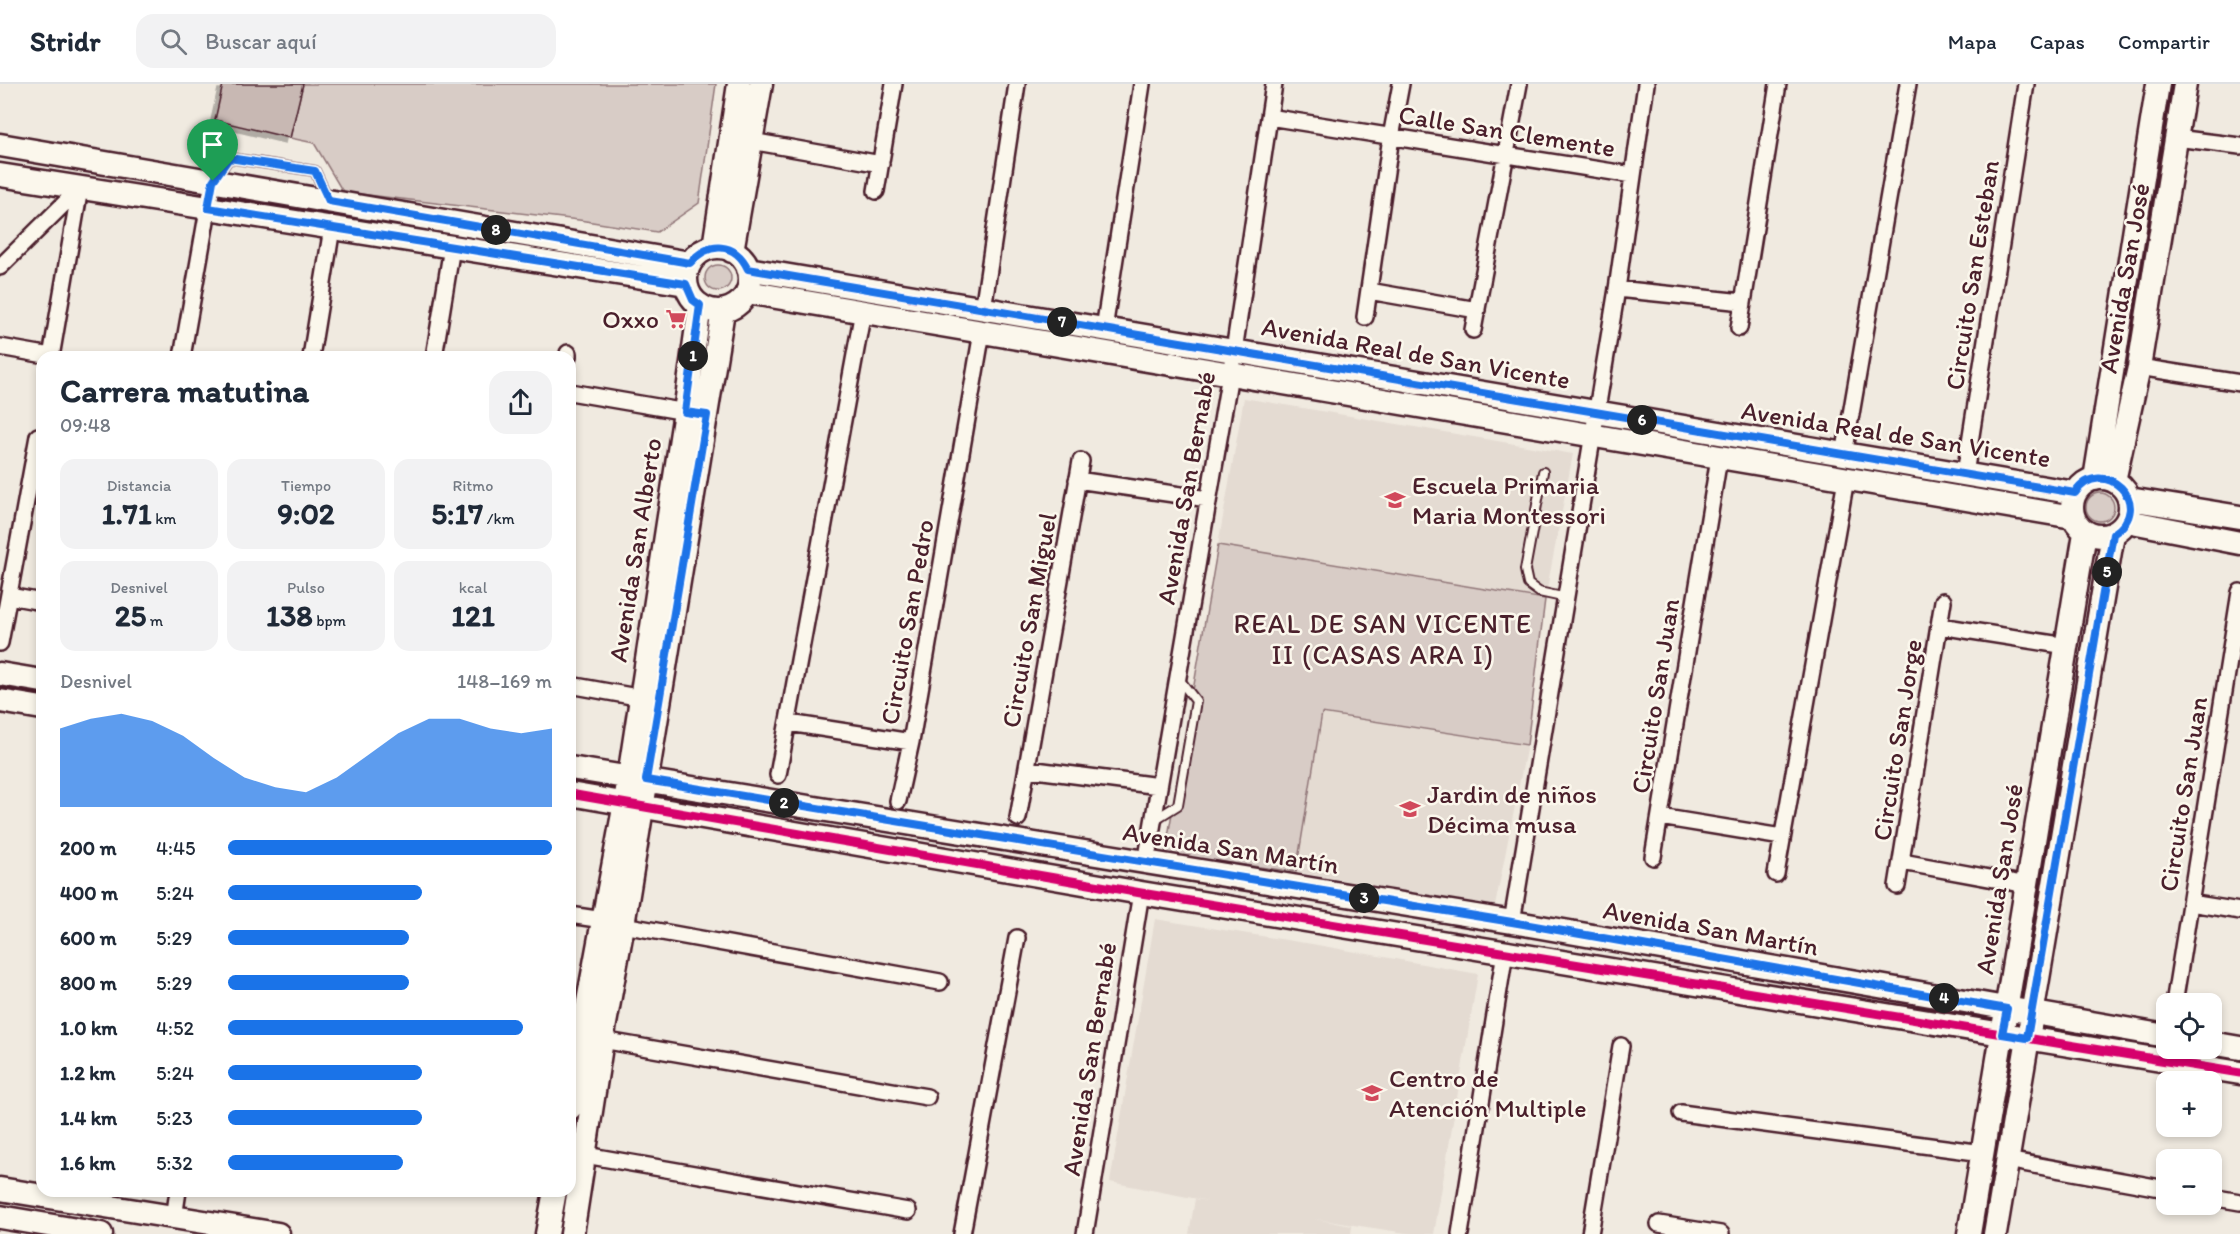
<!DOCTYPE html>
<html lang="es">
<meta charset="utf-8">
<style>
:root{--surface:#fff;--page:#f2f2f3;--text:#1f2937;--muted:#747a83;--line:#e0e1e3;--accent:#1a73e8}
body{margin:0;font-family:Itim,sans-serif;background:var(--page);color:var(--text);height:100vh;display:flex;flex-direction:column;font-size:22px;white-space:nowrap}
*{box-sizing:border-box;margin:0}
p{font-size:20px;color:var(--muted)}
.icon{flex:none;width:33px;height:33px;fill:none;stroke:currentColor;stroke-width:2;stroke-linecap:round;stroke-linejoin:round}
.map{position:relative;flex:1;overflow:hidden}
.panel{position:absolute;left:36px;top:267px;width:540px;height:846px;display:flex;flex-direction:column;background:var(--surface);border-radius:18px;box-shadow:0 3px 9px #0003}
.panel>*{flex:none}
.fabs{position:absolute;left:2156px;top:909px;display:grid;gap:12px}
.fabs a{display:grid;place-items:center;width:66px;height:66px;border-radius:12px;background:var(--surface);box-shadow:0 3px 9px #0003;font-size:30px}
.pin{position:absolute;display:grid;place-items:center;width:51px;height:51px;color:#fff;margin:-62px -26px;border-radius:50% 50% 50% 0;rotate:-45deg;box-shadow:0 0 6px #0007}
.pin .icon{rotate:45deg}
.km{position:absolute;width:30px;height:30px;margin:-15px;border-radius:50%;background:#222;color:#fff;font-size:16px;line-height:30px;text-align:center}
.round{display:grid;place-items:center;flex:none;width:63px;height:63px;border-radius:18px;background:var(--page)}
.summary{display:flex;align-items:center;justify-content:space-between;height:102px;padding:0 24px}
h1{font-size:33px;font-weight:800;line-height:45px}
.figures{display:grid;grid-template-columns:repeat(3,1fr);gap:9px;height:102px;padding:6px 24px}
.figures div{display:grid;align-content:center;border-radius:15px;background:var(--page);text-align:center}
.figures b{font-size:30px;font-weight:800}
.figures small{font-size:16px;font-weight:400}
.figures p{font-size:16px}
.chart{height:168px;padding:12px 24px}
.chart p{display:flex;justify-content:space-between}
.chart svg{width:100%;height:108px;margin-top:6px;fill:var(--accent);opacity:.7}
ul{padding:0 24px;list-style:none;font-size:20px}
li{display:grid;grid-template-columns:96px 72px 1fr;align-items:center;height:45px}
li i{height:15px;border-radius:8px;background:var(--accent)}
header{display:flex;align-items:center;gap:36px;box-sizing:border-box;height:84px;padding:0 30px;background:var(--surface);border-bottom:2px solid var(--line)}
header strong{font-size:28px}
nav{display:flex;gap:33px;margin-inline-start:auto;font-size:21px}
.search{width:420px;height:54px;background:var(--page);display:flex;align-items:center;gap:15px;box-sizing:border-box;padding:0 21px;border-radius:18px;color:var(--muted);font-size:22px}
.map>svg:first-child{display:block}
</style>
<header>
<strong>Stridr</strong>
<div class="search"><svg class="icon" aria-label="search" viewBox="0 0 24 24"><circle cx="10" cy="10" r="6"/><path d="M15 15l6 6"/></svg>Buscar aquí</div>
<nav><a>Mapa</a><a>Capas</a><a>Compartir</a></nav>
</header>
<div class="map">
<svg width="2240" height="1150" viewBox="0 0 2240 1150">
<defs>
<filter id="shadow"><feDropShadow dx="-5" dy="5" stdDeviation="0" flood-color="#0004"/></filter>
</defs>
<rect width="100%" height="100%" fill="#f0eae0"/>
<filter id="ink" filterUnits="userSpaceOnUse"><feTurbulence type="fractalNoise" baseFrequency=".0167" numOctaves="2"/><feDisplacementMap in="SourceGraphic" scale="12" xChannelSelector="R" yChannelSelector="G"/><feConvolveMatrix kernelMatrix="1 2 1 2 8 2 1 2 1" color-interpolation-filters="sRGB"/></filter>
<g filter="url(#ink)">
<path fill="#e4dbd2" d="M1244 314 1573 370 1545 515 1218 461Z
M1322 629 1527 661 1495 822 1296 788Z
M1155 835 1312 860 1478 890 1434 1150H1412L1315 1135 1352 1142 1351 1150H1189L1195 1115 1208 1117 1110 1098Z"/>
<path fill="#d8ccc6" stroke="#917678" stroke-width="1.5" d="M303 0H716L699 119 657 148 579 136 343 108 314 59 290 54Z
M705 194a13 13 0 1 1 26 0a13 13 0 1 1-26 0Z
M2086 423a14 14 0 1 1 28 0a14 14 0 1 1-28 0Z
M1218 461 1545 515 1527 661 1322 629 1296 788 1165 770Z"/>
<path fill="#c8b8b3" stroke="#4a1f2b" stroke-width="1.5" filter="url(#shadow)" d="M223 0H303L290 54 215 36Z"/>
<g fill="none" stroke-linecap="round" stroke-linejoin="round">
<g stroke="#4a1f2b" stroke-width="12">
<path id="lane" d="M215 95 229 74 315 87 327 113
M1543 388 1525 486 1528 500 1539 508 1567 514
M1154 736 1178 721 1196 617 1179 595"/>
</g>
<g stroke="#4a1f2b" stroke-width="20">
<path id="street" d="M1269 33 1632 91
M2176 54 2240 62
M751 57 881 80
M876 107 894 0
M0 183 80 104
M1617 205 1743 218
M1369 207 1477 226
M983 225 1017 0
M1365 233 1391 53 1401 0
M1739 244 1778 0
M1104 245 1142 0
M1473 246 1519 0
M0 263 51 272
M51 273 80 104
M182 273 213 97
M311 273 332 144
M434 273 452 163
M568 273V269
M2139 283 2240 299
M570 308 692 329
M1844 371 1908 0
M1965 390 2026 0
M1077 396 1208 415
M9 512 42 518
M1940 542 2067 562
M0 559 38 352
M570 601 648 615
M789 639 911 658
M1028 685 1159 702
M778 691 863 227
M898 717 911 658 982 248
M1660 733 1782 753
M1018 734 1081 377
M1653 773 1719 374
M1902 778 2027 801
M1146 779 1234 267 1274 0
M1776 790 1846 395
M1897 802 1943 517
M2190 819 2240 827
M570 831 603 836
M1512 838 1617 205 1646 0
M623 841 940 898
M2174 920 2240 508
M602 956 927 1013
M1681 1029 1983 1069
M585 1071 908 1127
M2007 1076 2166 1105
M2211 1113 2240 1118
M174 1134 178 1107
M1659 1140 1721 1150
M962 1150 1017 854
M1085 1150 1141 809
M1460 1150 1505 868
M1590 1150 1621 962"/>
</g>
<g stroke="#4a1f2b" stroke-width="27">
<path id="secondary" d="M0 61 690 179
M0 91 686 200
M714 163 739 0
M686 195a32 32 0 1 1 64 0a32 32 0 1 1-64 0Z
M732 167 761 0
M748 185 2075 409
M747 208 2073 433
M2072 423a29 29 0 1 1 58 0a29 29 0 1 1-58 0Z
M2095 395 2158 0
M2114 397 2139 283 2185 0
M2129 415 2240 433
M2127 437 2240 459
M0 590 42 597
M0 617 42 624
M570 684 1512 838 2166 952
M570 710 1141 809 2240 989
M2211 959 2240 964
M570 1024 581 955 625 719 685 328 700 221
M0 1105 278 1150
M0 1133 101 1150
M547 1150 555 1107
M572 1150 602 956 623 841 723 227
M1969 1150 2085 449
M1995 1150 2113 450"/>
</g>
<use href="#lane" stroke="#fbf7ec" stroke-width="8"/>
<use href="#street" stroke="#fbf7ec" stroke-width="15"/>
<use href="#secondary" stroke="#fbf7ec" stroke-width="22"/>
<g stroke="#fbf7ec" stroke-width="13">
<path id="cycleway" d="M748 185 2075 409
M570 710 1141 809 2240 989"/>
</g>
<use href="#cycleway" stroke="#d6006c" stroke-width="9"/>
</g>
</g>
<g fill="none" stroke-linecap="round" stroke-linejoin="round" filter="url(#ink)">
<g stroke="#fff" stroke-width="12">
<path id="route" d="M229 74 315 87 329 117 690 179C709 157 735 158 748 185L2075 409C2102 369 2158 421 2113 450L2027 954 2002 950 2007 925 1512 838 646 696 707 331 685 328 700 221 693 216 686 200 208 124 213 97Z"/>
</g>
<use href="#route" stroke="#1a73e8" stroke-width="8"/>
</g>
<defs>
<g id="supermarket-bare" transform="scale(1.62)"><path d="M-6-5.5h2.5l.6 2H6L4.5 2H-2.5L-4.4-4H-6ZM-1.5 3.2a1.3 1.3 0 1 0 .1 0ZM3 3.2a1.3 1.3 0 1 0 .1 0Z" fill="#d1495b" stroke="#fbf7ec" stroke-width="2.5" paint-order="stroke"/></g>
<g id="school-bare" transform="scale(1.62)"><path d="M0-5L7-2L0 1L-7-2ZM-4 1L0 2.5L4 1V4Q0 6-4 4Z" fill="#d1495b" stroke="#fbf7ec" stroke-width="2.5" paint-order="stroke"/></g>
</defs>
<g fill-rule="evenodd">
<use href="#supermarket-bare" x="676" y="235"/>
<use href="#school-bare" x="1395" y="416"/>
<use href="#school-bare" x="1410" y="725"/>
<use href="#school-bare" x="1372" y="1009"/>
</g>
<g text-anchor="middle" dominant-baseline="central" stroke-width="5" stroke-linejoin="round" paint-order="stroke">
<g font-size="26" fill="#4a1f2b" stroke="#fbf7ec">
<text transform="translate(1507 47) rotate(9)">Calle San Clemente</text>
<text transform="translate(1972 191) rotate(-81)">Circuito San Esteban</text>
<text transform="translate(2124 194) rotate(-80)">Avenida San José</text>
<text transform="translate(1416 269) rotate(10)">Avenida Real de San Vicente</text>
<text transform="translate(1896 350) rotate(9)">Avenida Real de San Vicente</text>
<text transform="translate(1186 404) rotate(-80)">Avenida San Bernabé</text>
<text transform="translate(635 466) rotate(-81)">Avenida San Alberto</text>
<text transform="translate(1029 536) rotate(-80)">Circuito San Miguel</text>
<text transform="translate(907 538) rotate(-80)">Circuito San Pedro</text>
<text transform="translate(1655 612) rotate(-81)">Circuito San Juan</text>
<text transform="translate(1897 656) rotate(-81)">Circuito San Jorge</text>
<text transform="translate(2183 710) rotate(-81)">Circuito San Juan</text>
<text transform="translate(1231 764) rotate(9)">Avenida San Martín</text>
<text transform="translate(1999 795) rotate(-81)">Avenida San José</text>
<text transform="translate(1711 844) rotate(10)">Avenida San Martín</text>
<text transform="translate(1089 975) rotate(-81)">Avenida San Bernabé</text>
</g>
<g font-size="26" fill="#4a1f2b" stroke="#fbf7ec" text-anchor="start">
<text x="659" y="235" text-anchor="end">Oxxo</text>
<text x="1412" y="401">Escuela Primaria<tspan x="1412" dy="30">Maria Montessori</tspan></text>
<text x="1427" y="710">Jardin de niños<tspan x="1427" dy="30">Décima musa</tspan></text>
<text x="1389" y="994">Centro de<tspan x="1389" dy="30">Atención Multiple</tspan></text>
</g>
<g font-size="27" letter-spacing="1.5" fill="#4a1f2b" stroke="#fbf7ec">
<text x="1383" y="539">REAL DE SAN VICENTE<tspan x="1383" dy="31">II (CASAS ARA I)</tspan></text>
</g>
</g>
</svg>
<div class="fabs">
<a><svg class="icon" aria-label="locate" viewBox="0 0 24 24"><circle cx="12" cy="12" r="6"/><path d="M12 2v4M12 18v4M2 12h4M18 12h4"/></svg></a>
<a>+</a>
<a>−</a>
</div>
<div class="pin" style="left:213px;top:97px;background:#1e9e55"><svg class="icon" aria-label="arrive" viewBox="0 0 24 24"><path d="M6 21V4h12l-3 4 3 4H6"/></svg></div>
<b class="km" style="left:693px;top:272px">1</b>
<b class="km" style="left:784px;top:719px">2</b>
<b class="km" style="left:1364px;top:814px">3</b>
<b class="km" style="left:1944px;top:914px">4</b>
<b class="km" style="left:2107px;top:488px">5</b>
<b class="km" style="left:1642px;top:336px">6</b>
<b class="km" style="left:1062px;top:238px">7</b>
<b class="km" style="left:496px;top:146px">8</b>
<section class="panel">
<div class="summary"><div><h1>Carrera matutina</h1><p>09:48</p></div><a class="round"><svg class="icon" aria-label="share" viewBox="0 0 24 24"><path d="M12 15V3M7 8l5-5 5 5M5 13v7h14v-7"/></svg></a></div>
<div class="figures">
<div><p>Distancia</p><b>1.71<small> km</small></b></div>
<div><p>Tiempo</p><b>9:02</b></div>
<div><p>Ritmo</p><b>5:17<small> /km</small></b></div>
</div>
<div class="figures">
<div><p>Desnivel</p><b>25<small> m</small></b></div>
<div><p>Pulso</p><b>138<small> bpm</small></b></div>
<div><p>kcal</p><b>121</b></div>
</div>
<div class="chart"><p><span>Desnivel</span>148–169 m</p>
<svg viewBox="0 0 160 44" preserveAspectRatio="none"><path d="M0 44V12L10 8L20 6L30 9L40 15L50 24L60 32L70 36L80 38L90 32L100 23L110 14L120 8L130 8L140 12L150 14L160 12V44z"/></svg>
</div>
<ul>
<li><b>200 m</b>4:45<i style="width:100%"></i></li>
<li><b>400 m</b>5:24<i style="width:60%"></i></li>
<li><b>600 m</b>5:29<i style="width:56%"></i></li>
<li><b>800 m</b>5:29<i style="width:56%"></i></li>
<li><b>1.0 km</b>4:52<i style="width:91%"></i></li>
<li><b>1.2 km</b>5:24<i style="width:60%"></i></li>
<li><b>1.4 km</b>5:23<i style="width:60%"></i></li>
<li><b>1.6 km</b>5:32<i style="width:54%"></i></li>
</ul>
</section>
</div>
